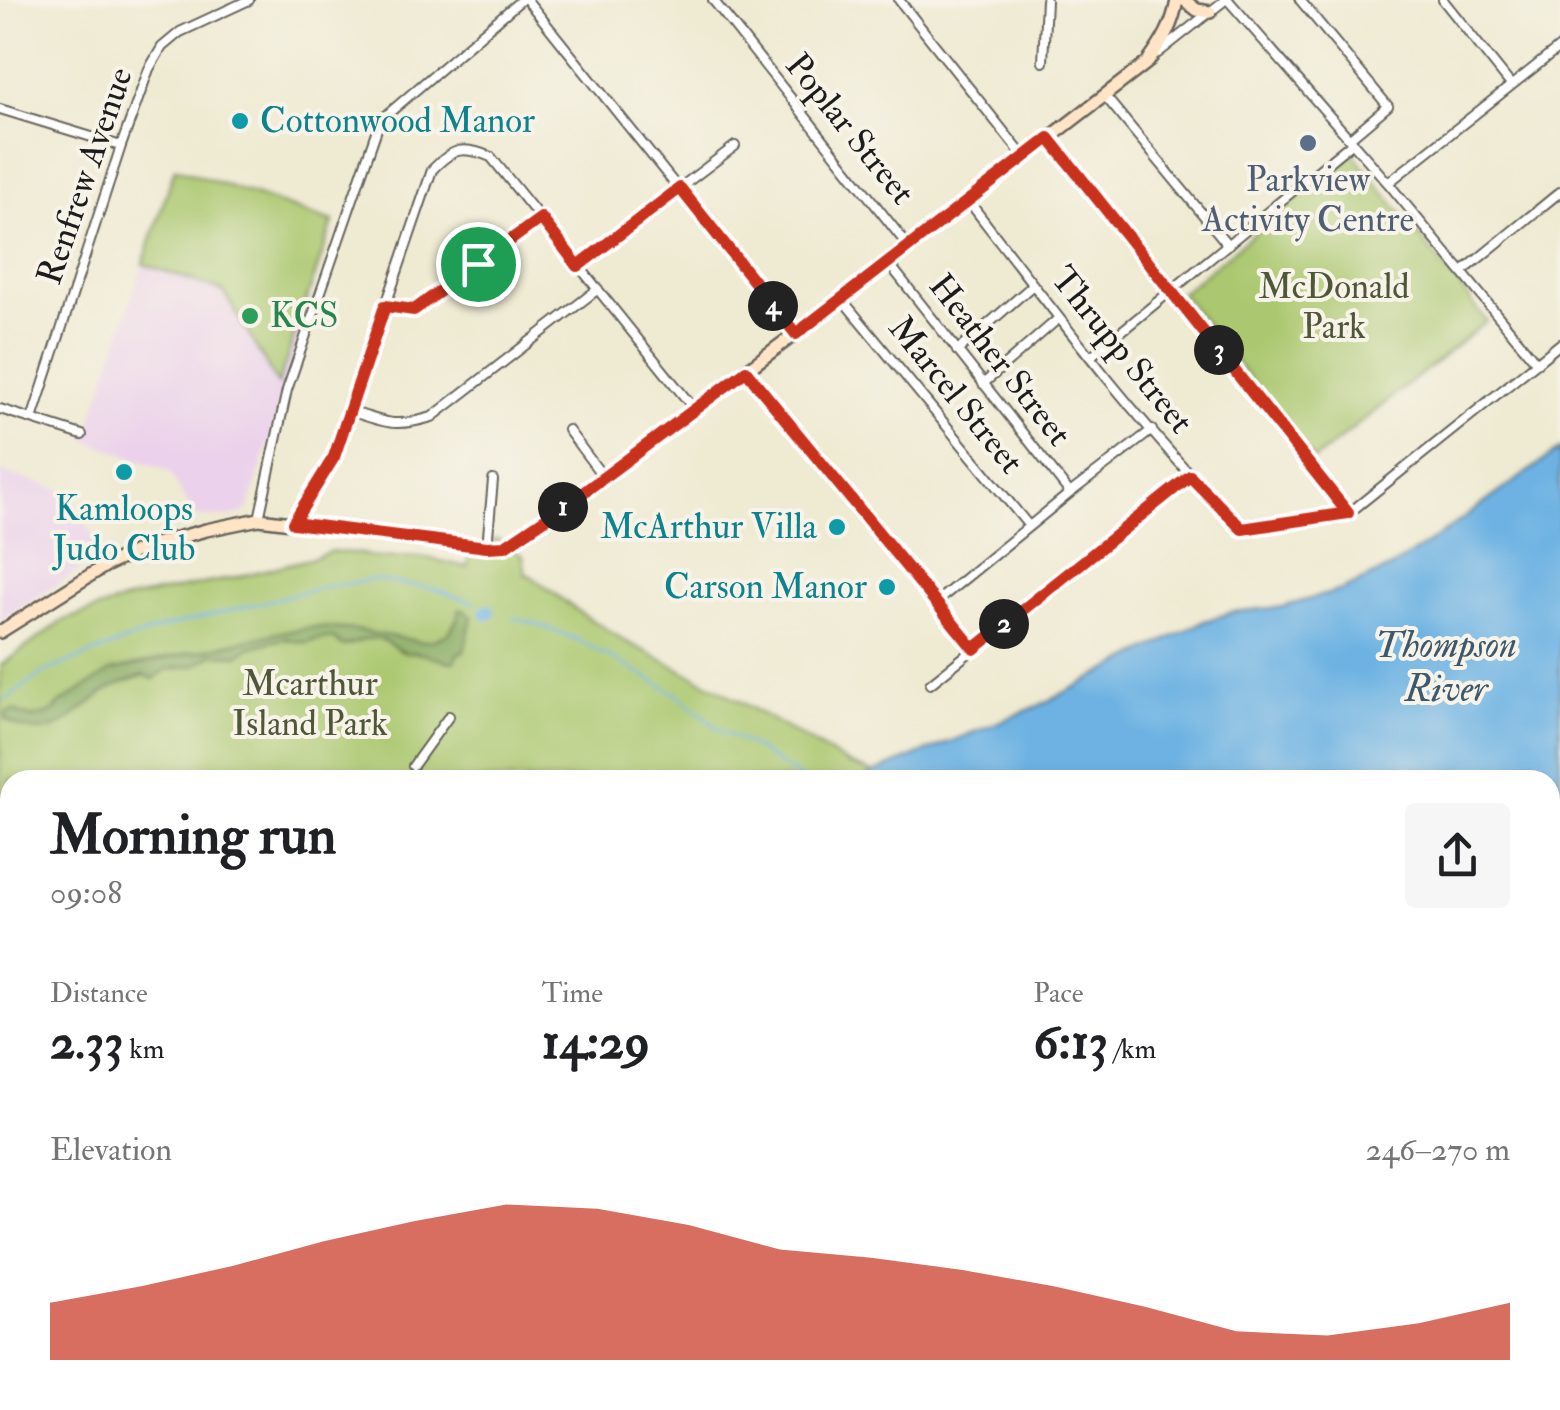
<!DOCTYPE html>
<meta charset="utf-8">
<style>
:root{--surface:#fff;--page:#f6f6f6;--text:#202124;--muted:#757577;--accent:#c8321e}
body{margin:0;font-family:"IM FELL Double Pica",serif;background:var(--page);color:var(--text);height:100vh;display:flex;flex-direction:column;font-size:38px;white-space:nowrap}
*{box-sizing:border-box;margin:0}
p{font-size:32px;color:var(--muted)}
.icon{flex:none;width:55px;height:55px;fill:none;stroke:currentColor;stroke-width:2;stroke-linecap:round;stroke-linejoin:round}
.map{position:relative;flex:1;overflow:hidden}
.side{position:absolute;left:0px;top:770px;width:1560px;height:640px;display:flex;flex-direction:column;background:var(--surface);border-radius:30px 30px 0 0;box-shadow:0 5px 15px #0003}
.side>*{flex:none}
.pin{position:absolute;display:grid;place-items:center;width:85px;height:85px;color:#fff;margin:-42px;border:5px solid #fff;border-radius:50%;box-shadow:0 2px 10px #0007}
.km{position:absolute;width:50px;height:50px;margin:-25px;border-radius:50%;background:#222;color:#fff;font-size:28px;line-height:50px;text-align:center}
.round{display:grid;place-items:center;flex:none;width:105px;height:105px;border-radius:10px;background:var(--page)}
.overview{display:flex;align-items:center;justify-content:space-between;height:170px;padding:0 50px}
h1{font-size:55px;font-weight:800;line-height:75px}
.stats{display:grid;grid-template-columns:repeat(3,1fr);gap:15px;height:170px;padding:10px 50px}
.stats div{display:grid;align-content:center}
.stats b{font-size:50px;font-weight:800}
.stats small{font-size:28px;font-weight:400}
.stats p{font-size:28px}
.chart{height:280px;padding:20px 50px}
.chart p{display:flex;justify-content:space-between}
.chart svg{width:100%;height:180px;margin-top:10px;fill:var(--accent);opacity:.7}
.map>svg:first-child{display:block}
</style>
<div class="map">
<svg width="1560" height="1410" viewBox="0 0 1560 1410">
<rect width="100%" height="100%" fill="#f7f3e8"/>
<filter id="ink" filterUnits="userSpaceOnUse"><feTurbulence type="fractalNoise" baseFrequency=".01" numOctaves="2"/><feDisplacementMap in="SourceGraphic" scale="20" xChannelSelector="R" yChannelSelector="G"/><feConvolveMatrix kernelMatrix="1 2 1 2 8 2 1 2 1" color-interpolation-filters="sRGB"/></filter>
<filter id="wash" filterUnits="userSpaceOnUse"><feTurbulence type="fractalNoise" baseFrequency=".0048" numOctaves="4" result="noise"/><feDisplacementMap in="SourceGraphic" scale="40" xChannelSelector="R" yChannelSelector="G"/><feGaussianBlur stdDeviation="2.25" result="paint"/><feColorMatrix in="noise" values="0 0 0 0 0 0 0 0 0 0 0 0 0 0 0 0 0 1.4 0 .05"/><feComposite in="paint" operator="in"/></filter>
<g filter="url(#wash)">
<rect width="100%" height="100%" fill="#efead2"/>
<path fill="#ebd1eb" d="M149 247 312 300 248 510 231 517 194 516 169 471 85 440Z
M0 471 67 492 105 554 0 620Z"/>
<path fill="#abc86f" stroke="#647246" stroke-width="2.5" d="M1353 153 1487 321 1314 460 1181 293Z
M175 168 333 222 278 385 223 291 143 264Z
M497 539 523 556 526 575H530L576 610 627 642 719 689 849 764 873 773 864 780H10V1400H382L373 1410H0V666L64 620 133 598 233 578 313 558 332 551 362 554 376 558 423 557 467 567 470 556Z"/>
<path fill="#88ac62" stroke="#52643f" stroke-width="2.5" d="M459 610H464L472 617 464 652 458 653 454 662C440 662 430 654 416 653 403 652 413 656 401 651 394 648 387 641 380 639 366 636 355 645 342 646L334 639 324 638 306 643 286 639 273 641 249 648 238 655 213 654 196 665 166 670 153 679 144 675C131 680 117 683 106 691 72 714 51 749 6 720L5 713 13 710 32 718 52 712 61 703 111 671 281 632 316 627 356 630 422 642 434 640 448 634 457 619Z
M1560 888V1059L1550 1063V893Z
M950 1400H1098L1087 1410H942Z"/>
<path fill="#6db2e3" stroke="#446780" stroke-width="2.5" d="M1560 449V869L1550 873V780H864L873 773 1038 706 1202 622 1232 612 1282 607 1342 590 1390 568 1433 540Z
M1560 1368V1410H1523L1532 1400H1550V1380Z
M382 1400H1001L991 1410H373Z"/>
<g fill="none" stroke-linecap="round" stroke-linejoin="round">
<path stroke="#6db2e3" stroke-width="2.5" d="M513 618 536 624 576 639 634 670 678 695 719 729 754 747 803 780
M4 701 44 672 161 628 323 587 375 580 435 589 475 603"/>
<path stroke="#6db2e3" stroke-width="15" d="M487 612H488"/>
</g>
</g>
<g filter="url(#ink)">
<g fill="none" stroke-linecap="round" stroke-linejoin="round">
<g stroke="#66645c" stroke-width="12">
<path id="street" d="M527 0 795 334
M713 0 908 246
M899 0 1024 157
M1228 0 1388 183 1537 363
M1300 0 1388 106 1350 138
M1443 0 1511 85
M1158 53 1225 0
M1043 62 1046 0
M1105 96 1228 245
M0 109 121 146
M1049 138 1349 513
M1388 183 1560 47
M967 199C1055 313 1141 428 1242 529L1349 513 1560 344
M887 261 1070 493
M578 265 735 146
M1462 272 1560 192
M841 298 1029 526
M385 306 414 310 541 218
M957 351 1033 285
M1090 357 1353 142
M746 371 974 649
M983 384 1059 318
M0 409 82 435
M350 411C386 423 395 428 432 417L598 289
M32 419 121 146 149 69 162 47 180 32 249 0
M568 430 604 478
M259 519 287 390 377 129 382 119 521 0
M293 523 334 457 432 170C453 148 463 145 491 157L695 410
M487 547 493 480
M935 603 1070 493 1152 430
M930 684 1190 476
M413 766 449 716"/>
</g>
<g stroke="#66645c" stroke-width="16">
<path id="secondary" d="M1184 0 1197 10 1210 12
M0 632 105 566 148 546 206 530 259 519 487 547 505 545 576 498 795 334 1148 62C1163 41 1173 25 1177 0"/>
</g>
<use href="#street" stroke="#fff" stroke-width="8"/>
<use href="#secondary" stroke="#ffe4c6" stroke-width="11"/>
</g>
</g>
<g fill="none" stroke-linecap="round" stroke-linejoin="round" filter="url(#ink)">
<g stroke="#fff" stroke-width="20">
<path id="route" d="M1049 138 1348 513 1242 529 1190 476 974 649 746 371 576 498 505 546 487 547 293 523 334 457 385 306 414 310 541 218 578 266 680 188 796 334Z"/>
</g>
<use href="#route" stroke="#c8321e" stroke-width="12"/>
</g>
<g fill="#0f9aa8" stroke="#f7f3e8" stroke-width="4">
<circle cx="240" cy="121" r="10"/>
<circle cx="124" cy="472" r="10"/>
<circle cx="837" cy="527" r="10"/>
<circle cx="887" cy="587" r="10"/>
</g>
<circle fill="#5c6f8a" stroke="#f7f3e8" stroke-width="4" cx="1308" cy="143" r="10"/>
<circle fill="#2e9e5b" stroke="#f7f3e8" stroke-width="4" cx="250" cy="316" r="10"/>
<g text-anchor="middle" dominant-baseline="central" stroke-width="8" stroke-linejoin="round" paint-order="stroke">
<g font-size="35" fill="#0d838f" stroke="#f7f3e8" text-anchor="end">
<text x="260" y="121" text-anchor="start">Cottonwood Manor</text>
<text x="124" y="509" text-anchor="middle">Kamloops<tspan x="124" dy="40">Judo Club</tspan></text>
<text x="817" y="527">McArthur Villa</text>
<text x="867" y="587">Carson Manor</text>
</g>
<g font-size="35" fill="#1c1c1c" stroke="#f7f3e8">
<text transform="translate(850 129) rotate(51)">Poplar Street</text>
<text transform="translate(85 176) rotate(-71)">Renfrew Avenue</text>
<text transform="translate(1122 350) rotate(51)">Thrupp Street</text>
<text transform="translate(1000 360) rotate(52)">Heather Street</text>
<text transform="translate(956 395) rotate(51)">Marcel Street</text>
</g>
<g font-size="35" fill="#4e5e75" stroke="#f7f3e8">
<text x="1308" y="180">Parkview<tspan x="1308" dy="40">Activity Centre</tspan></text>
</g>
<g font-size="35" fill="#4e5839" stroke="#f7f3e8">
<text x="1334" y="287">McDonald<tspan x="1334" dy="40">Park</tspan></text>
<text x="310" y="684">Mcarthur<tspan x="310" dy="40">Island Park</tspan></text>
</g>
<g font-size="35" fill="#27864d" stroke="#f7f3e8" text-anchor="start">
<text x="270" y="316">KCS</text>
</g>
<g font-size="38" font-style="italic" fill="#3c586c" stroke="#f7f3e8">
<text x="1446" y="645">Thompson<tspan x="1446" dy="44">River</tspan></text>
</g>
</g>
</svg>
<div class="pin" style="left:478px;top:264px;background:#1e9e55"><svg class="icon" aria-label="arrive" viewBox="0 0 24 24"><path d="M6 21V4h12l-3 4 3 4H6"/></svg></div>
<b class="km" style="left:563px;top:507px">1</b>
<b class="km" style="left:1004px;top:624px">2</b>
<b class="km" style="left:1219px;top:350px">3</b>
<b class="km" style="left:773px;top:306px">4</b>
<section class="side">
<div class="overview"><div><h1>Morning run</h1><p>09:08</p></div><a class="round"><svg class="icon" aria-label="share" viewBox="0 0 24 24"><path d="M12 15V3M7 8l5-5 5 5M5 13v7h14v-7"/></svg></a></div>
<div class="stats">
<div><p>Distance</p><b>2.33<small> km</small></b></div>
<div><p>Time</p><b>14:29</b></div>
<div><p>Pace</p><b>6:13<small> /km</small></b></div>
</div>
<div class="chart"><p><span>Elevation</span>246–270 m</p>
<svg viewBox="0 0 160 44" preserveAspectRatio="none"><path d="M0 44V30L10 26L20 21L30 15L40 10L50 6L60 7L70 11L80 17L90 19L100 22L110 26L120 31L130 37L140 38L150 35L160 30V44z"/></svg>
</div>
</section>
</div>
